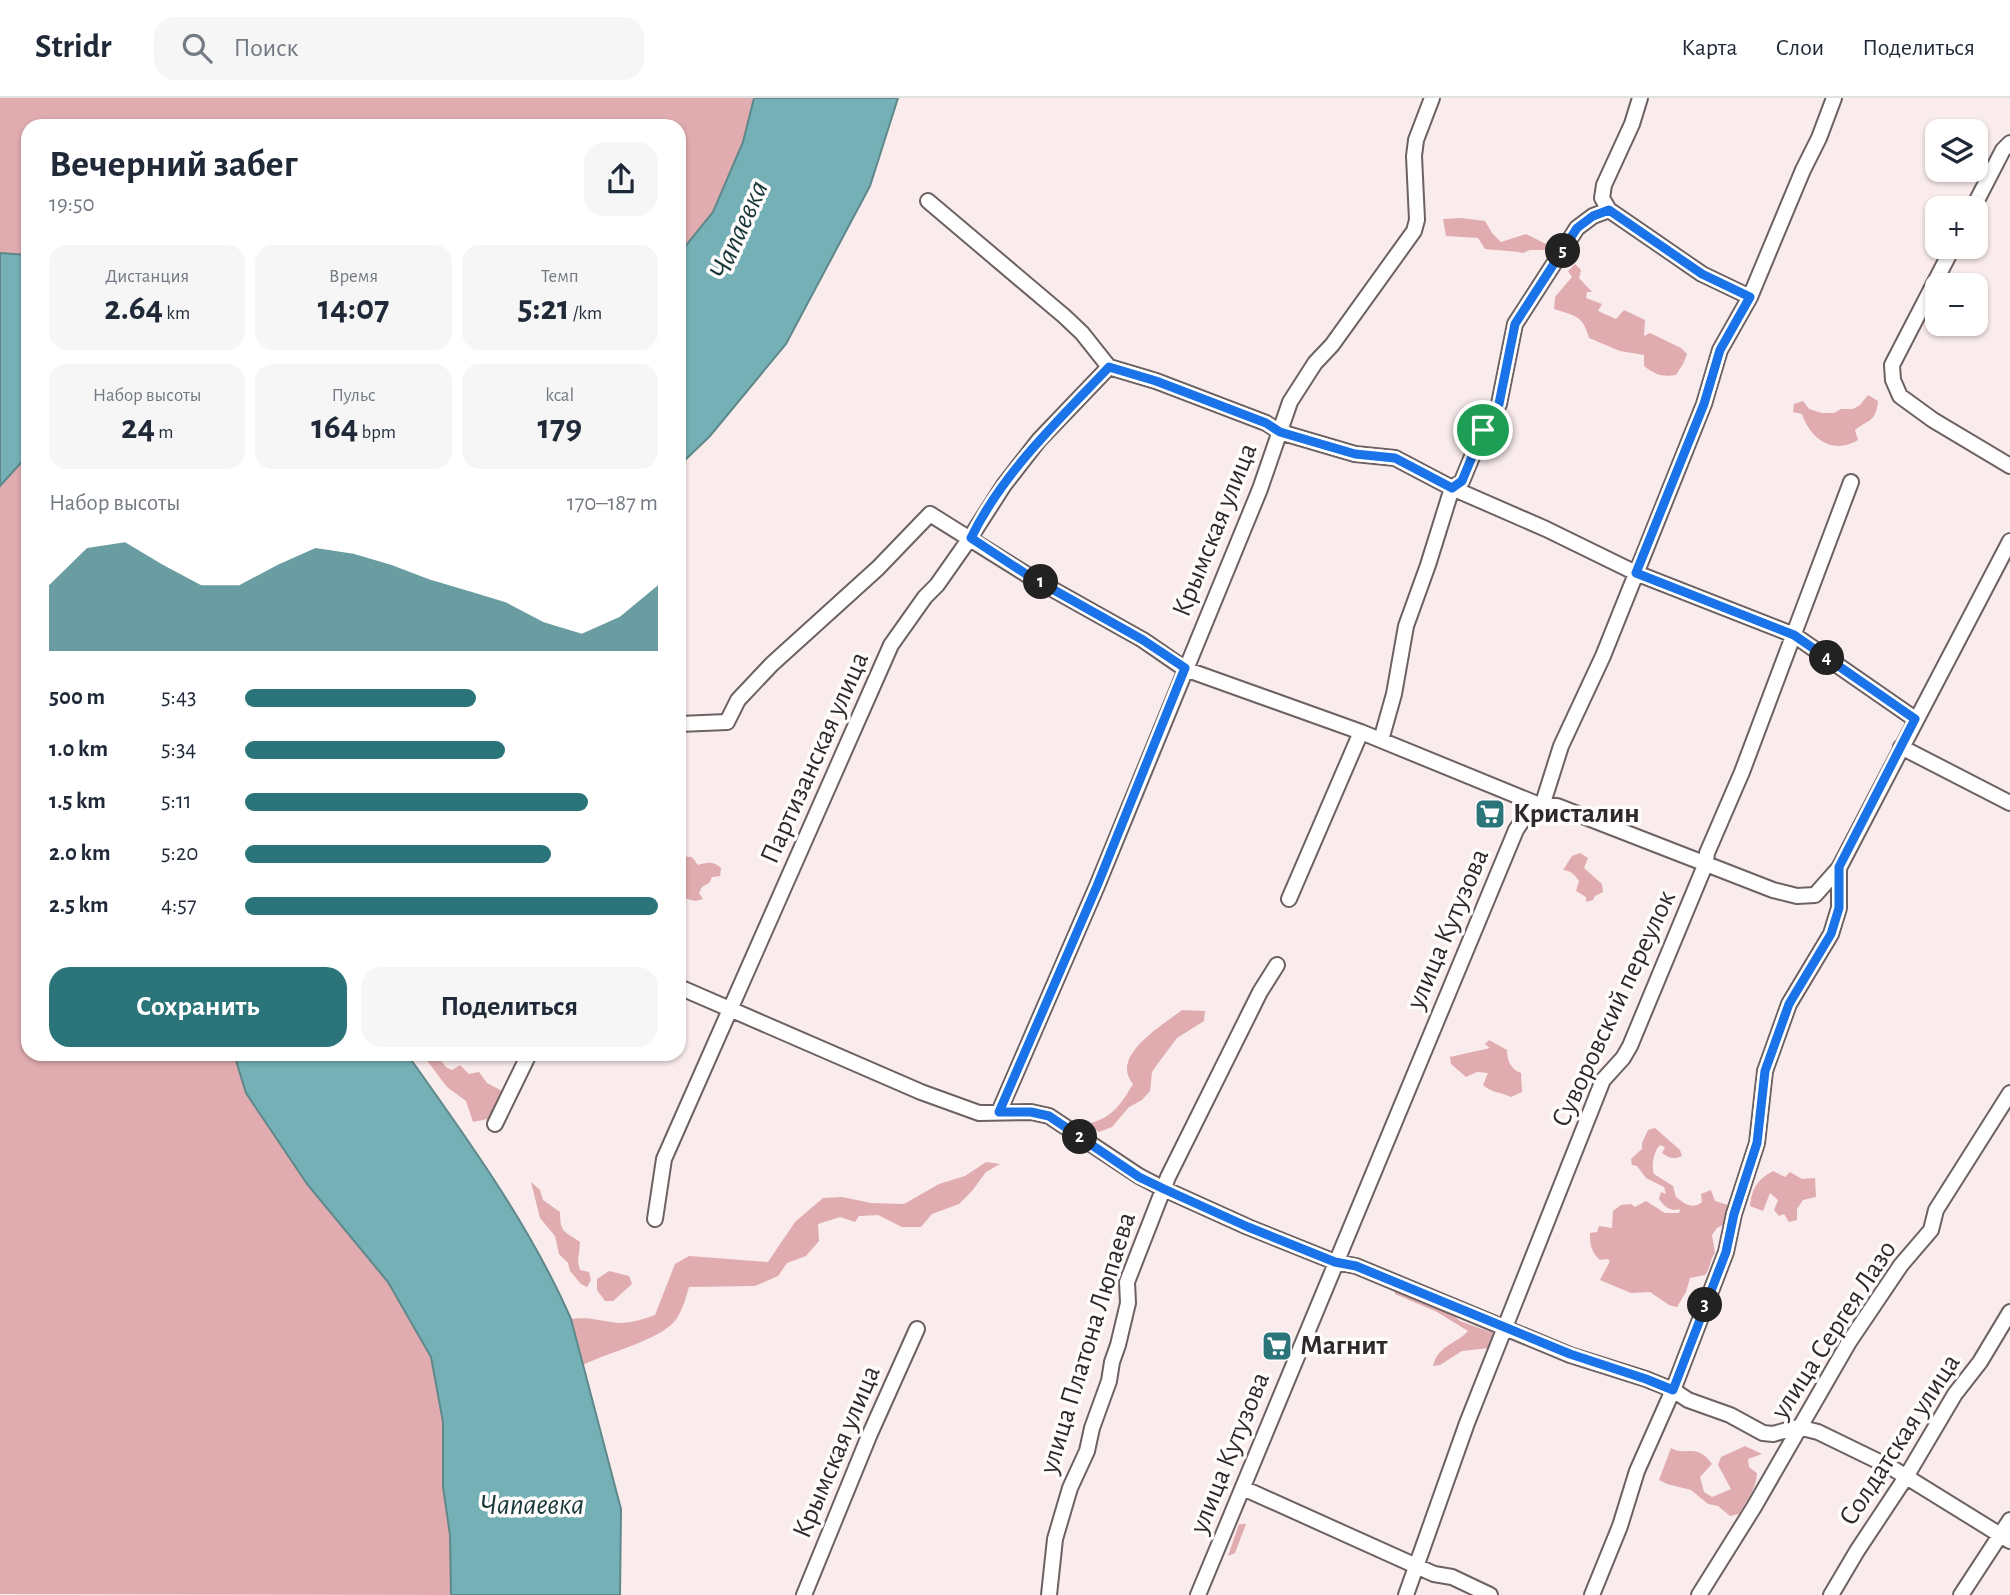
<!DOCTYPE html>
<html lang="ru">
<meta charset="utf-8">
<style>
:root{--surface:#fff;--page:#f6f6f7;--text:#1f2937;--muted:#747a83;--line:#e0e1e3;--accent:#2a747a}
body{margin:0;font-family:"Alegreya Sans",sans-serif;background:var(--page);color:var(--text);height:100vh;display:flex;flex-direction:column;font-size:26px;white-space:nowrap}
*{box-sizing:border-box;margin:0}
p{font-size:23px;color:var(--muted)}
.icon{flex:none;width:38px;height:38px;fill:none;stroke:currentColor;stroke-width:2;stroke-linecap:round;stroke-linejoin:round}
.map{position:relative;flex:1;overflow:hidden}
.drawer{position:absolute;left:21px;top:21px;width:665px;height:942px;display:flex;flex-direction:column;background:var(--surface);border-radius:21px;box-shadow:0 2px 5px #0004}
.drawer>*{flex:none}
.fabs{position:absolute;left:1925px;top:21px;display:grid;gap:14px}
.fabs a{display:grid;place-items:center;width:63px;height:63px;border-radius:14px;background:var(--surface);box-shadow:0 2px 5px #0004;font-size:35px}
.pin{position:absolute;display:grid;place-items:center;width:60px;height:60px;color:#fff;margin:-30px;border:4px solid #fff;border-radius:50%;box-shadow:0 2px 7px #0007}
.km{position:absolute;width:35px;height:35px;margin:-18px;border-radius:50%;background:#222;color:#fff;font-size:19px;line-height:35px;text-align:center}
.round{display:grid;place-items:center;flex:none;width:74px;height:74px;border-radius:21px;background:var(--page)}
.headline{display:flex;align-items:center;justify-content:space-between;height:119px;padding:0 28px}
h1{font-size:38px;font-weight:700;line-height:52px}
.metrics{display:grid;grid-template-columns:repeat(3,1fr);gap:10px;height:119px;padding:7px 28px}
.metrics div{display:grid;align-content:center;border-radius:18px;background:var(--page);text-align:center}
.metrics b{font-size:35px;font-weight:700}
.metrics small{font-size:19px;font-weight:400}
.metrics p{font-size:19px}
.chart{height:196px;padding:14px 28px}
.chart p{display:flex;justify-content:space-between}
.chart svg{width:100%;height:126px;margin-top:7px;fill:var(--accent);opacity:.7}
.primary-button{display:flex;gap:14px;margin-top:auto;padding:14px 28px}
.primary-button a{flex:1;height:80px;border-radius:21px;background:var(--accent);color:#fff;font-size:28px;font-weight:700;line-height:80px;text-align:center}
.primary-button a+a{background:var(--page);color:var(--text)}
ul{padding:0 28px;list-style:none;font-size:23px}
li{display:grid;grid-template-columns:112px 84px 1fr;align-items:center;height:52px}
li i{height:18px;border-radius:9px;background:var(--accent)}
header{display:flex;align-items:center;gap:42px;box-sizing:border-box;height:98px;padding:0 35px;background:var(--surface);border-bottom:2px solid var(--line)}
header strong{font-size:33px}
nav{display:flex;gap:38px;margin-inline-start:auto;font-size:24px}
.search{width:490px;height:63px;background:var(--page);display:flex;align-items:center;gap:18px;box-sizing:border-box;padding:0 24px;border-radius:21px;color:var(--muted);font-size:26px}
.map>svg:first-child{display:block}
</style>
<header>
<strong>Stridr</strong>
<div class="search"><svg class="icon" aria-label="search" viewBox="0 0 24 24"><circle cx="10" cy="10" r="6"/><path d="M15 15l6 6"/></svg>Поиск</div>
<nav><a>Карта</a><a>Слои</a><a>Поделиться</a></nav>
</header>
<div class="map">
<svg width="2010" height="1497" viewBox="0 0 2010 1497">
<rect width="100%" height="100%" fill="#faebec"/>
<path fill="#e0acaf" d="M0 0H754L743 44 713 114 679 156V28H28V157L0 155Z
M1461 120 1485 123 1492 135 1501 144 1526 136 1550 148 1547 152H1530L1523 155C1511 152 1498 153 1485 151L1478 140 1446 138 1443 121Z
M1575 166 1581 172 1579 180 1592 194H1587L1586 200 1602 206 1598 213 1616 221 1624 212 1645 222 1644 238 1650 235 1681 250 1687 256 1683 266 1676 277C1661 279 1656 277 1644 268V257L1620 253 1589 240C1583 217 1575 218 1554 211L1555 199 1572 179 1568 173Z
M1868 297 1878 303C1876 324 1869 321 1855 332L1858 342C1833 357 1811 342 1802 316L1793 314 1794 306 1803 303 1809 311 1822 315H1834L1841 311H1853L1860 307Z
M28 357V956H234L246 995 307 1086 388 1184 431 1259 443 1324V1389L450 1437 451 1497 0 1496V388Z
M1580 755 1588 760 1584 770 1602 786 1603 794 1595 798 1593 802 1586 804V799L1576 793 1579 783C1574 776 1571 773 1563 772L1572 758Z
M679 758 692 759 698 767C707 764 714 763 721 770L720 778 712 779 709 785 702 789 699 795 703 801 695 803 679 799Z
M1182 912 1205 913 1204 923 1177 940 1156 968 1152 974 1150 993 1142 1002 1129 1009 1112 1029 1099 1034 1086 1026C1110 1022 1121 1007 1133 986 1109 958 1163 927 1182 912Z
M1489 942 1507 952C1507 962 1511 972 1521 975L1522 994 1511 999C1501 994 1492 995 1483 987L1488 975 1477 974 1466 979 1451 966 1450 959 1490 950 1485 946Z
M422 956H436L446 969 452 972 460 967 469 976 479 974 487 985 506 995 492 1020 473 1024 466 1003 447 989Z
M1655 1030 1680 1052 1682 1058C1674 1062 1669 1060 1662 1055L1665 1049 1660 1047C1654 1052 1651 1068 1654 1076L1673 1088 1676 1099C1685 1106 1692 1112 1702 1104L1701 1096 1711 1092 1715 1103 1728 1107 1725 1126 1717 1130 1712 1137 1715 1155C1709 1163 1711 1170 1705 1177L1690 1180 1686 1194 1677 1209 1669 1207 1650 1194 1631 1195 1600 1182 1610 1163 1607 1161 1600 1162C1591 1154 1590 1147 1590 1135L1597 1134 1599 1128 1612 1130 1613 1113 1621 1107 1631 1106 1635 1109 1646 1103 1665 1115H1679L1680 1111C1670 1114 1665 1109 1659 1101L1661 1094 1666 1096 1664 1089 1646 1080 1637 1068 1632 1067 1631 1061 1642 1051V1045L1648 1032Z
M986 1064 1000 1066 986 1074 972 1093 959 1106 932 1116 921 1129H902L878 1117 859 1118 855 1124 840 1119 818 1126 819 1143 806 1158 787 1165 778 1178 755 1188 689 1189C686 1199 683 1211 677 1220 665 1241 605 1255 583 1267L571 1221C590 1219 594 1222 611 1224 625 1227 641 1222 655 1217L675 1166 689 1158 768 1164 795 1124 823 1100 842 1099 871 1105 904 1106 939 1086 965 1078Z
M1773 1073 1785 1079 1790 1074 1802 1081 1815 1080 1816 1099 1803 1102 1797 1111V1122L1789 1124 1784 1116 1779 1118 1774 1112 1778 1102 1770 1095 1763 1113 1750 1108C1752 1090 1757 1082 1773 1073Z
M531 1084 540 1092 543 1102 560 1114C560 1136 565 1133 580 1144L578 1164 580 1172 589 1174 591 1182 587 1189 581 1186 570 1173 568 1165 559 1156 555 1138 540 1120Z
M609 1173 629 1178 632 1186 613 1203H605L597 1192V1181Z
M1394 1190 1445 1211 1460 1223 1493 1235 1489 1250 1462 1253 1440 1267 1433 1268C1438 1247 1455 1247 1468 1233L1437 1214 1395 1196Z
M1745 1348 1762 1356 1748 1361 1749 1369 1757 1375C1756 1392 1747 1401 1739 1416L1730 1418 1718 1408 1708 1406 1691 1392 1667 1386 1659 1382 1671 1350C1687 1359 1696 1344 1712 1366L1700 1379 1704 1394 1712 1399 1731 1391 1718 1367 1721 1359Z
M1239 1426H1246L1235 1455 1228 1458Z"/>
<path fill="#74b0b5" stroke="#5f888b" stroke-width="2" d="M754 0H898L870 88 786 246 710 338 679 368V156L713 114 743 44Z
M0 155 28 157V357L0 388Z
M234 956H407C466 1039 530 1127 571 1221L621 1411 620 1497H451L450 1437 443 1389V1324L431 1259 388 1184 307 1086 246 995Z"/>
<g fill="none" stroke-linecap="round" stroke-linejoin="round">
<g stroke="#6d6161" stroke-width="18">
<path id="minor" d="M928 103 1064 218 1082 235 1109 269 1156 283 1266 325 1280 334 1355 356 1395 360 1452 390 1546 431 1636 475 1794 537 1915 621
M1973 110 2003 52 2010 45
M1609 112 1702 176 1750 199
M1953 149 1892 267 1893 282 1900 298 1933 322 2010 368
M679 626 727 624 738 602 772 566 878 470 930 416 1029 478 1143 542 1185 571 1361 634 1542 708H1557L1773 792 1797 798 1815 797 1839 770 2010 443
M1381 642 1394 596 1406 528 1428 467 1452 390 1462 383 1483 332 1499 306 1515 226 1577 130 1593 118 1609 112 1602 100 1604 87 1632 26 1640 0
M1901 649 2010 705
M1289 801 1361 634
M679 889 921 994 979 1015 1031 1014 1049 1018 1139 1078 1164 1091 1248 1129 1335 1164 1356 1168 1570 1257 1646 1281 1673 1292 1688 1302 1730 1317 1763 1335 1773 1336 1798 1329 1818 1334 1892 1370 2010 1443
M999 1014 1097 788 1260 391 1290 304 1315 265 1332 247 1414 133 1417 122 1414 58 1416 42 1432 0
M495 1026 529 956
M655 1121 664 1061 891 547 925 499 937 487 970 440 1004 387 1039 342 1109 269
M1243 1390 1434 1476 1452 1479 1490 1497
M804 1497 869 1338 917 1231
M1049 1497 1055 1441 1070 1390 1087 1353 1092 1330 1109 1283 1112 1264 1118 1247 1128 1205 1127 1184 1168 1079 1260 894 1277 867
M1198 1497 1516 732 1526 717 1542 708 1561 648 1603 558 1704 306 1720 252 1750 199 1803 72 1819 40 1834 0
M1406 1497 1467 1325 1603 982 1623 960 1630 948 1706 765 1707 755 1742 674 1851 384
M1592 1497 1620 1428 1637 1373 1673 1292 1726 1154 1734 1116 1757 1045 1765 973 1789 906 1831 836 1839 810V770
M1699 1497 1754 1409 1849 1244 1901 1167 1931 1132 1936 1112 2010 995
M1831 1497 1857 1453 1906 1379 1955 1296 1980 1264 2010 1214
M1961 1497 2010 1422"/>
</g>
<use href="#minor" stroke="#fff" stroke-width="14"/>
</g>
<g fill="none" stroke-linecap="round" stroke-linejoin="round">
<g stroke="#fff" stroke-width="14">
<path id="route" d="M1609 112 1702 176 1750 199 1720 252 1704 306 1636 475 1794 537 1915 621 1839 769V810L1831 836 1789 906 1765 973 1757 1045 1734 1116 1726 1154 1673 1292 1646 1281 1570 1256 1356 1168 1335 1164 1248 1129 1164 1091 1139 1079 1049 1018 1031 1014H999L1097 788 1185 570 1143 542 1029 478 971 440C1003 374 1059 322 1109 269L1156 283 1266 325 1280 334 1355 356 1395 360 1452 390 1462 383 1483 332 1499 306 1515 226 1577 130 1593 118Z"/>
</g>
<use href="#route" stroke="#1a73e8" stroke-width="9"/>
</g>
<defs>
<g id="supermarket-square" transform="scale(1.575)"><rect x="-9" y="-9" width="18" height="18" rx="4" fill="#2a747a" stroke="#fffcfc"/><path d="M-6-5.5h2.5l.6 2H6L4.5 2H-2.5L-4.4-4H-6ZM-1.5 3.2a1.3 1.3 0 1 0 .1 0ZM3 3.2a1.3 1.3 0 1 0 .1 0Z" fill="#fff"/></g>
</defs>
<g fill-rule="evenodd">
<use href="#supermarket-square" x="1490" y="716"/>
<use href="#supermarket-square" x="1277" y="1248"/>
</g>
<g text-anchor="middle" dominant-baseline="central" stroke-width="7" stroke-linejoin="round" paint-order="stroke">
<g font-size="28" fill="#2f292a" stroke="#fffcfc">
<text transform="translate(1215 432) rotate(-68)">Крымская улица</text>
<text transform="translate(815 660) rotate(-66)">Партизанская улица</text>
<text transform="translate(1448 831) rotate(-67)">улица Кутузова</text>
<text transform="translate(1614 911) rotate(-65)">Суворовский переулок</text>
<text transform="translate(1834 1232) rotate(-57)">улица Сергея Лазо</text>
<text transform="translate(1088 1245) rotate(-73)">улица Платона Люпаева</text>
<text transform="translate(1900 1342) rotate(-57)">Солдатская улица</text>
<text transform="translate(837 1354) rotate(-67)">Крымская улица</text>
<text transform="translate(1230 1355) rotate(-68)">улица Кутузова</text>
</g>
<g font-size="28" font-weight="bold" fill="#2f292a" stroke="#fffcfc" text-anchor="start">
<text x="1513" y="716">Кристалин</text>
<text x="1300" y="1248">Магнит</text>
</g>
<g font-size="30" font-style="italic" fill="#183739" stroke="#fffcfc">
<text transform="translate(739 132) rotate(-66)">Чапаевка</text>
<text x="532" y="1407">Чапаевка</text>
</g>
</g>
</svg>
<div class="fabs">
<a><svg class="icon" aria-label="layers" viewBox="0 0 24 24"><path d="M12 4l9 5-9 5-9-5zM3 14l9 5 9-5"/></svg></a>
<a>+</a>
<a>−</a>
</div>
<div class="pin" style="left:1483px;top:332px;background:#1e9e55"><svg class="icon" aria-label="arrive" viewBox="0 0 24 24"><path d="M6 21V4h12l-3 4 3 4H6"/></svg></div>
<b class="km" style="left:1041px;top:484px">1</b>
<b class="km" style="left:1080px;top:1039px">2</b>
<b class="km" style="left:1705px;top:1207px">3</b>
<b class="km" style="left:1827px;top:560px">4</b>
<b class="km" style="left:1563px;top:153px">5</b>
<section class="drawer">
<div class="headline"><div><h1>Вечерний забег</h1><p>19:50</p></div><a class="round"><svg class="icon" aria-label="share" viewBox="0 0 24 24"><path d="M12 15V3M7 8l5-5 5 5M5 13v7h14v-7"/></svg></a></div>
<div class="metrics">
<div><p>Дистанция</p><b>2.64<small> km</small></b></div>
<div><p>Время</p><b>14:07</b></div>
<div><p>Темп</p><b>5:21<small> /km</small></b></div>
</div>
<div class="metrics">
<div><p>Набор высоты</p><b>24<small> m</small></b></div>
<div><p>Пульс</p><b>164<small> bpm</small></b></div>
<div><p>kcal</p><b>179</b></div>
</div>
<div class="chart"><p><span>Набор высоты</span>170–187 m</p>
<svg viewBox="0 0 160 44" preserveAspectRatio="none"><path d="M0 44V21L10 8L20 6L30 14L40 21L50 21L60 14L70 8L80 10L90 14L100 19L110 23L120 27L130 34L140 38L150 32L160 21V44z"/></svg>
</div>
<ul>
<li><b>500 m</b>5:43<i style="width:56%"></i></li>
<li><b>1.0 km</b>5:34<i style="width:63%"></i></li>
<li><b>1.5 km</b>5:11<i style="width:83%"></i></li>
<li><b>2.0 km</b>5:20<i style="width:74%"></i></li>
<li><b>2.5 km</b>4:57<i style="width:100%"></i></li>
</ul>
<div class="primary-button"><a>Сохранить</a><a>Поделиться</a></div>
</section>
</div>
